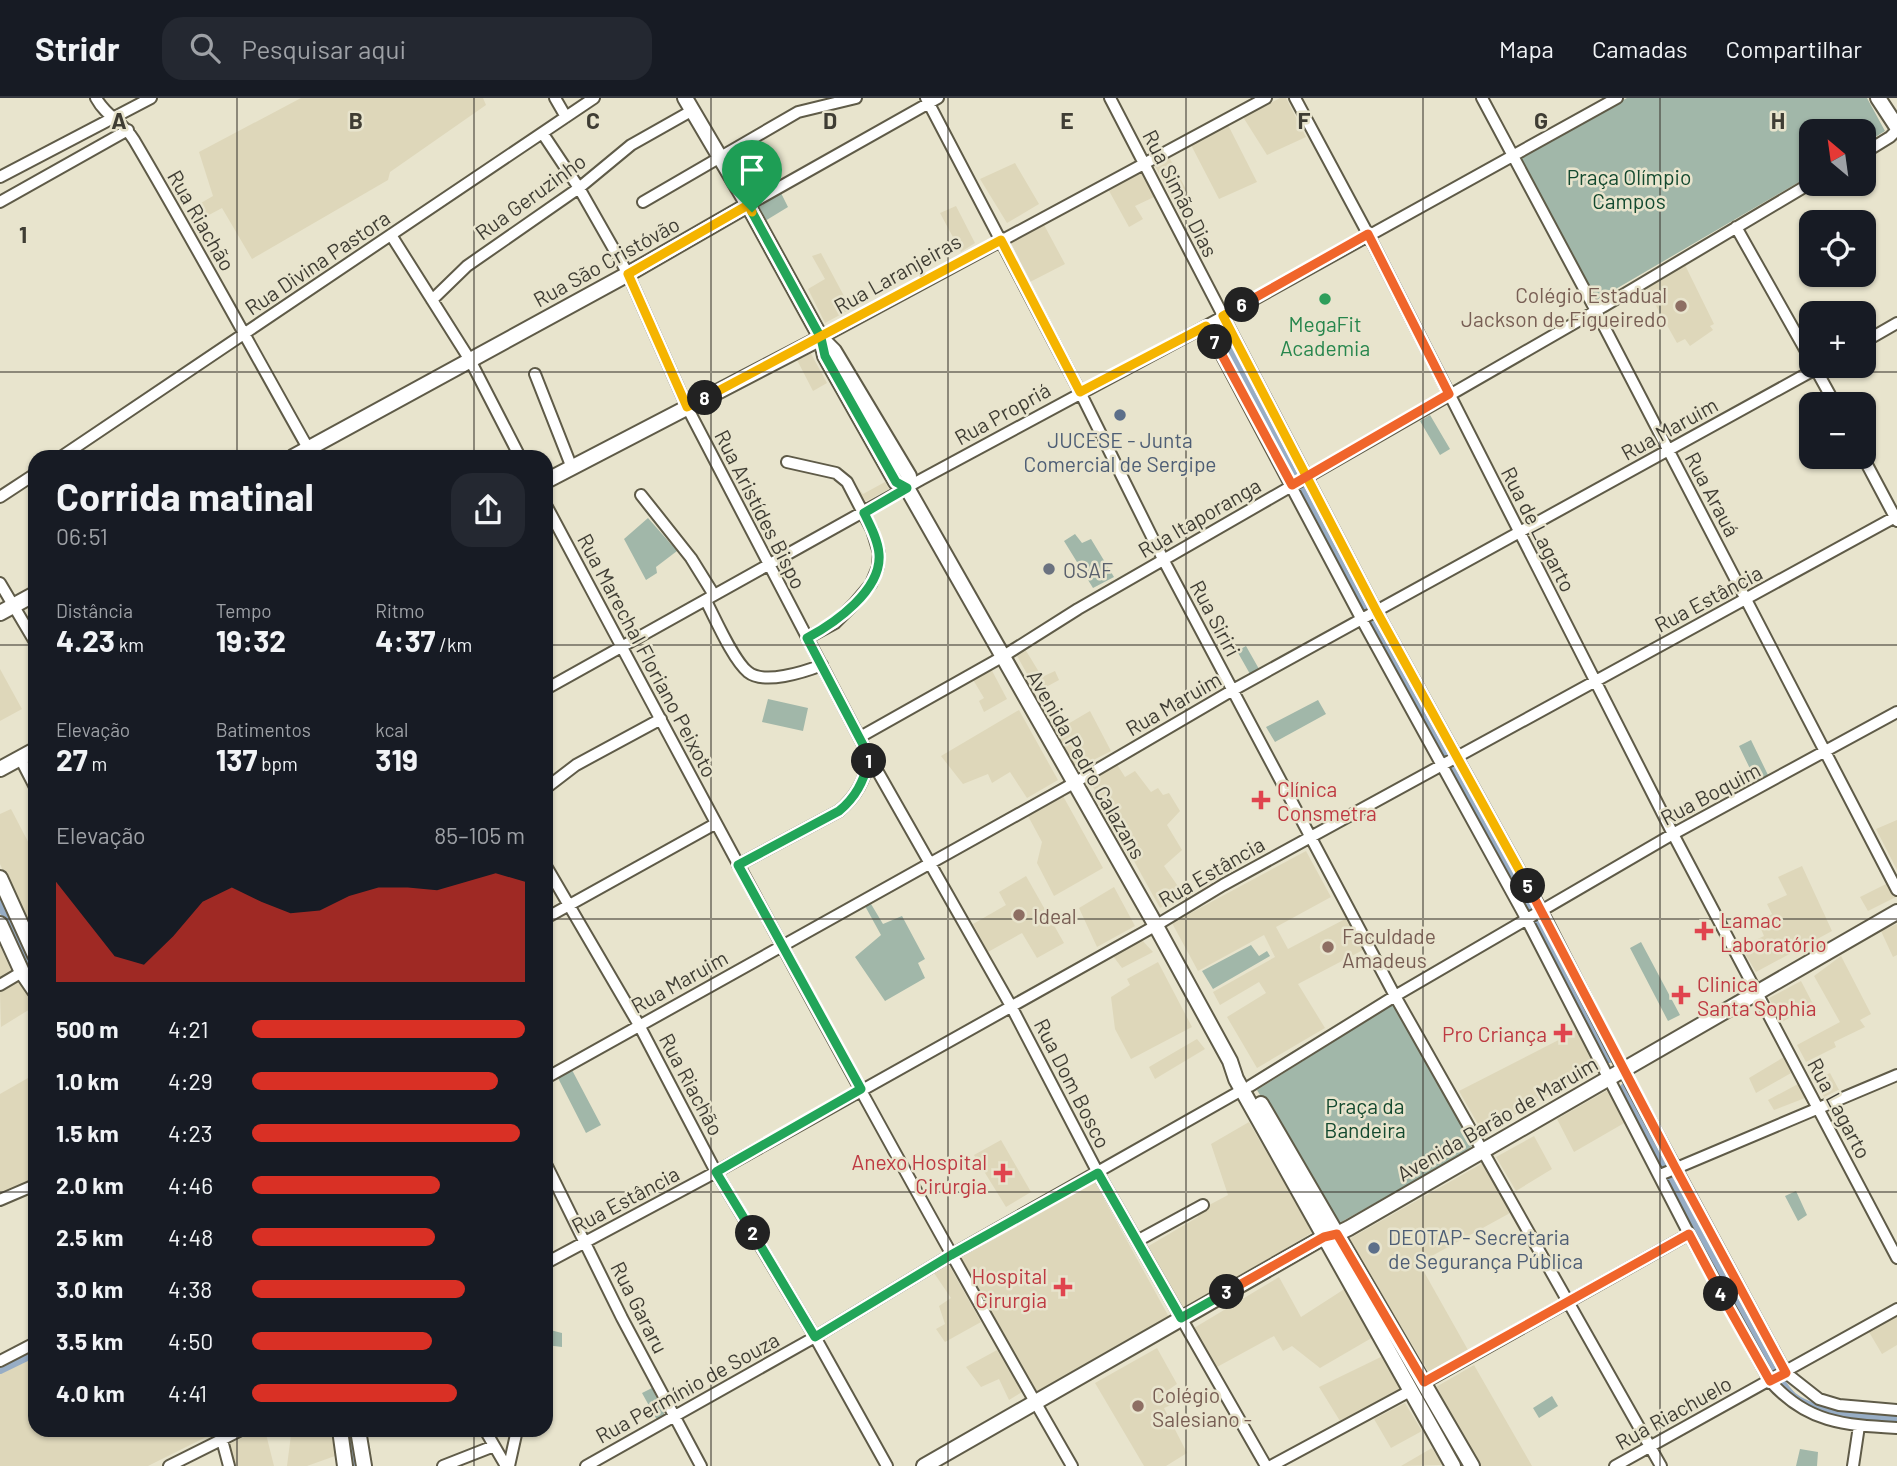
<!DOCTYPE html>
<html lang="pt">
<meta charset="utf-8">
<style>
:root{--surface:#171b24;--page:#242831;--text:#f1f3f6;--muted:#9ea1a6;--line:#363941;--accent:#d93025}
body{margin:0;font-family:Barlow,sans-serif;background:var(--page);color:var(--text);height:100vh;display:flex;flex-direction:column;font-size:26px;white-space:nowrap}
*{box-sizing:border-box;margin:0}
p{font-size:23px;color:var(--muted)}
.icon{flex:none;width:38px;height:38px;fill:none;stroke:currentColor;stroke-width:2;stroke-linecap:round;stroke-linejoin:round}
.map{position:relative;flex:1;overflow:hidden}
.details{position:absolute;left:28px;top:352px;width:525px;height:987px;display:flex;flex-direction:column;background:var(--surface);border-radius:21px;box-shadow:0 2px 5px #0004}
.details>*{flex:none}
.needle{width:46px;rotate:331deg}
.tools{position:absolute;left:1799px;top:21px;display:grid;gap:14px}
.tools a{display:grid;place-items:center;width:77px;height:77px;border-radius:14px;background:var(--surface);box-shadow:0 2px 5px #0004;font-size:35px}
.pin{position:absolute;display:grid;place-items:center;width:60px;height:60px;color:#fff;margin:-72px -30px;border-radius:50% 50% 50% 0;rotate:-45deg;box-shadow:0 0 7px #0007}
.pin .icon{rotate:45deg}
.km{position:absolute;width:35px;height:35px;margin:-18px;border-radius:50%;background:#222;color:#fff;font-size:19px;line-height:35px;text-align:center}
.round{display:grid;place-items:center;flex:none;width:74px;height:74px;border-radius:21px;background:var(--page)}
.summary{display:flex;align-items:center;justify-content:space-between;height:119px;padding:0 28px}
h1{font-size:38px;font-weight:700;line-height:52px}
.figures{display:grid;grid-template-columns:repeat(3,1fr);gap:10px;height:119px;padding:7px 28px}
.figures div{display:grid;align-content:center}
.figures b{font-size:30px;font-weight:700}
.figures small{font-size:19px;font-weight:400}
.figures p{font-size:19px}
.chart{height:196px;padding:14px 28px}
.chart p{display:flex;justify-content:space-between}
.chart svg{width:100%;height:126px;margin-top:7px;fill:var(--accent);opacity:.7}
ul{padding:0 28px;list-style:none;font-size:23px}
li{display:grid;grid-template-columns:112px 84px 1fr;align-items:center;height:52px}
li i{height:18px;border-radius:9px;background:var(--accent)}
header{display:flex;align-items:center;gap:42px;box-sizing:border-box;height:98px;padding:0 35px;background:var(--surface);border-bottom:2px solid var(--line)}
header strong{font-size:33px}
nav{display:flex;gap:38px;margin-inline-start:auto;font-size:24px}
.search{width:490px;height:63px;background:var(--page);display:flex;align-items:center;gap:18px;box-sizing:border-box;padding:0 24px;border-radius:21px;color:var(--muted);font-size:26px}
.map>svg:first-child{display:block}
</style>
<header>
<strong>Stridr</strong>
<div class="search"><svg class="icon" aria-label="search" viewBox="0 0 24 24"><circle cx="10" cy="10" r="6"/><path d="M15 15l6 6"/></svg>Pesquisar aqui</div>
<nav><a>Mapa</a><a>Camadas</a><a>Compartilhar</a></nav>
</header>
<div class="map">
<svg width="1897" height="1368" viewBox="0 0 1897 1368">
<rect width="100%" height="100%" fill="#e8e4cd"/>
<path fill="#ded7ba" d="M301 0H483L486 7 390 74 388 82 252 161 222 110 194 125 187 113 213 98 199 54Z
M1280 0H1286L1306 39 1267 57 1243 19Z
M1228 27 1257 84 1219 101 1191 47Z
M1169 59 1188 95 1174 104 1155 68Z
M1015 65 1039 106 1007 125 980 81Z
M1141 73 1154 99 1135 108 1143 121 1129 129 1108 91Z
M956 108 975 145 961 154 940 115Z
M1043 125 1065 166 1030 184 1010 143Z
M821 155 851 211 825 225 808 191 825 181 812 158Z
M1685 167 1714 226 1710 228 1713 232 1690 248 1685 241 1677 245 1646 190Z
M809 252 827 285 813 293 796 260Z
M885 384 889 391 861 406 854 394 859 391 863 396Z
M1025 551 1042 579 1055 573 1059 582 1037 594 1016 556Z
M990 569 1007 601 984 614 979 603 984 600 972 580Z
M0 571 22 611 0 623Z
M1019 612 1058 682 1027 700 1010 674 992 685 988 676 963 686 941 658Z
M1090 613 1111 653 1076 671 1056 633Z
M1116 665 1125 679 1135 673 1151 694 1158 690 1163 697 1169 695 1180 713 1167 727 1182 752 1164 768 1184 797 1160 810 1089 682Z
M1063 698 1103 770 1054 798 1037 765 1042 744 1028 718Z
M11 711 35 757V846L0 766V716Z
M1897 722V772L1876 731Z
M1306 753 1331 799 1276 829 1288 851 1347 820 1363 852 1298 886 1325 930 1257 970 1227 919 1266 895 1259 884 1220 907 1213 894 1275 859 1264 837 1198 873 1172 825Z
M1802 768 1832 833 1756 874 1741 849 1764 838 1758 824 1772 816 1767 806 1787 797 1778 779Z
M1026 778 1064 845 1037 860 1022 835 988 854 973 826 1006 807 999 794Z
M1888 785 1896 799 1868 813 1860 799Z
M1114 789 1135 828 1097 849 1079 810Z
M1897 826V857L1893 859 1881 833Z
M1142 842 1153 854 1122 870 1113 858Z
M0 848 12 874 0 880Z
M1841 858 1871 916 1860 922 1865 929 1834 944 1836 949 1806 964 1797 947 1840 924 1814 878Z
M1158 864 1192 929 1131 961 1115 931 1111 899 1130 887 1127 881Z
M19 883 35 908 1 929 0 894Z
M1801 883 1813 906 1782 924 1769 900Z
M1578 932 1596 969 1483 1035 1459 993Z
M1197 941 1205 951 1155 981 1149 969Z
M1784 959 1791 975 1756 995 1749 980Z
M1830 975 1839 992 1824 999 1815 982Z
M35 976V1083L0 1098V996Z
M1798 986 1805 1000 1774 1012 1768 1002Z
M1608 992 1626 1024 1574 1054 1557 1021Z
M1249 1024 1313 1134 1183 1212 1147 1149 1198 1119 1196 1114 1228 1097 1211 1046Z
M1534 1038 1552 1071 1516 1093 1496 1059Z
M1001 1042 1031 1094 1006 1109 974 1057Z
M1483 1065 1510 1115 1419 1165 1468 1252 1429 1275 1349 1141Z
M1092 1079 1169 1219 1037 1295 957 1159Z
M949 1167 981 1224 945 1244 936 1231 945 1226 939 1208 951 1200 934 1175Z
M1279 1179 1301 1219 1346 1190 1375 1238 1320 1270 1292 1248 1283 1253 1274 1238 1217 1269 1194 1230Z
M1897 1218V1247L1882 1256 1869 1234Z
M1157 1250 1177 1286 1164 1295 1171 1307 1164 1310 1187 1355 1166 1368H1144L1095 1285Z
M997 1252 1022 1294 1009 1302 999 1281 981 1289 966 1269Z
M1385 1257 1403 1290 1340 1323 1319 1289Z
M35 1259V1332H220L148 1368H0V1276Z
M1474 1267 1532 1368H1480L1436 1289Z
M1405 1305 1422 1333 1391 1350 1374 1321Z
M259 1332H265L274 1368H236L229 1346Z
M305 1332H331L335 1358 307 1368H287L291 1337Z
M1432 1350 1443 1367 1401 1368Z"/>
<path fill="#a1b7a9" d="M1627 0H1867L1885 33 1864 46V33H1811V77L1597 202 1518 59Z
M781 95 788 109 765 123 757 108Z
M1430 317 1450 351 1440 357 1420 323Z
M648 420 677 453 656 469 657 475 646 482 624 441Z
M1075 436 1082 445 1091 441 1114 479 1093 490 1064 443Z
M1246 548 1259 571 1250 576 1237 553Z
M768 601 808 610 803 633 762 624Z
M1318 602 1326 616 1275 644 1266 629Z
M1751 642 1768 677 1756 683 1739 648Z
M871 806 883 826 902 818 925 861 918 865 925 880 885 903 855 859 881 837 865 808Z
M1641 844 1680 917 1668 923 1630 850Z
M1251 847 1259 858 1267 853 1270 858 1213 891 1202 873Z
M1393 906 1473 1047 1460 1058 1341 1124 1336 1123 1257 992Z
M572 972 601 1027 586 1035 558 980Z
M1796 1093 1807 1117 1798 1123 1785 1098Z
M546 1231 562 1235V1249L546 1247Z
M652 1290 665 1317 657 1322 642 1295Z
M1552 1298 1558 1308 1539 1320 1533 1310Z
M1800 1351 1818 1354 1817 1368H1796Z"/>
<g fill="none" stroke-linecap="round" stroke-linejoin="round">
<path stroke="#97adc5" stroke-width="10" d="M1216 230 1287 358 1356 494 1609 960
M0 804 35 877
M1625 990 1766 1261C1774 1273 1783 1293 1795 1301 1815 1316 1872 1321 1897 1322
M0 1271 35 1254
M349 1332 354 1368"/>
<g stroke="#5f5b48" stroke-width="14">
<path id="minor" d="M96 0C107 20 123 23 134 42 196 147 253 253 313 359
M555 0 566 19
M926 0 1080 294 1164 463 1395 898 1661 1368
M1110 0 1377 514 1542 813 1620 966 1786 1275 1819 1301 1839 1307 1897 1312
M1295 0 1368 136 1673 736 1897 1160
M1482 0 1596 213 1897 792
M543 36 579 90 628 176 687 309 870 660 1011 908 1098 1075 1266 1368
M1864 55 1890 39 1897 32
M0 79 151 0
M0 104 128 32
M643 104 798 14 856 0
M748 107 938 0
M1736 129 1811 262
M391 137 470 262 520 359
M432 202 467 168 579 90 631 47 693 12
M1206 228 1362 522 1527 822 1689 1136 1770 1283C1807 1325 1844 1327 1897 1330
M821 240 1266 0
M1864 244 1897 225
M1814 268 1835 306
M535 276 572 370
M61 359 594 0
M1863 359 1897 423
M787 364 836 375 847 384 872 432 879 455 878 469 871 486 854 506 835 525 807 540
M641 397 691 460 714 497
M0 399 35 376
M546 407C718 729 889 1052 1072 1368
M0 485 35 544
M706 503C715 520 733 562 748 574 764 587 804 574 822 567
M546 591 922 381 1206 228 1617 0
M860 639 1002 559 1078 511 1606 207 1811 85
M20 660 35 689
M546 690 576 667 661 621
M738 767 839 713C857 698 864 682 870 660
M546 768 639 927 716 1074 815 1239 887 1368
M546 820 715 726
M0 887 22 874
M546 980 1074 685 1233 592 1821 268
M1250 988 1395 898 1673 736 1897 614
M546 1066 622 1220 701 1368
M1660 1077 1897 977
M0 1102 35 1087
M1137 1143 1203 1107
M546 1165 716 1074 1155 828 1223 787 1897 418
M0 1263 35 1245
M1424 1285 1689 1136
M485 1332 506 1368
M222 1342 229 1368
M169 1368 241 1332
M443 1368 494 1348
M509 1368 517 1332
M586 1368 815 1239 951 1157 1242 992
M1271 1368 1410 1293
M1615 1368 1897 1211
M1853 1368 1859 1328"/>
</g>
<g stroke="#5f5b48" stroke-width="18">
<path id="major" d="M685 0 748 107 821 240 834 253 909 378 907 390
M1878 0 1897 29
M821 240 825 258 896 384 907 390 1150 817 1230 963 1236 981 1453 1368
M293 359 628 176 748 107
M546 383 821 240
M0 515 35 496
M0 671 35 652
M0 780 35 857
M0 826 22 874 35 893
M1261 1006 1472 1368
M340 1332 345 1368
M358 1332 364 1368
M924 1368 1324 1139 1337 1136 1349 1130 1897 814"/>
</g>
<use href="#minor" stroke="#fff" stroke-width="10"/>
<use href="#major" stroke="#fff" stroke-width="14"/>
</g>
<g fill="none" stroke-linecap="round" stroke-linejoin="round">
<g stroke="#fff" stroke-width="14">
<path id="split-1" d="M752 114 821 240 825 258 896 384 907 390 864 415C870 427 878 442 879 456 882 492 835 525 807 540L870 660 869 663"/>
</g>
<g stroke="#fff" stroke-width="14">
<path id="split-2" d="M753 1135 716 1074 861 991 738 767 839 713C856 699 863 684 869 663"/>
</g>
<g stroke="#fff" stroke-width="14">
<path id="split-3" d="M753 1135 815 1239 951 1157 1098 1075 1181 1220 1227 1194"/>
</g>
<g stroke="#fff" stroke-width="14">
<path id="split-4" d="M1227 1194 1324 1139 1337 1136 1424 1284 1689 1136 1721 1196"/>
</g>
<g stroke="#fff" stroke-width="14">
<path id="split-5" d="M1528 788 1675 1069 1786 1275 1770 1283 1721 1196"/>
</g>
<g stroke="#fff" stroke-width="14">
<path id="split-6" d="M1242 207 1223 218 1377 514 1528 788"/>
</g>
<g stroke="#fff" stroke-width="14">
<path id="split-7" d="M1215 244 1292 387 1449 296 1368 136 1242 207"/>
</g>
<g stroke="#fff" stroke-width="14">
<path id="split-8" d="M705 300 1001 142 1080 294 1206 228 1215 244"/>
</g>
<g stroke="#fff" stroke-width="14">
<path id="split-9" d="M705 300 687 309 628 176 748 107 752 114"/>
</g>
<use href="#split-1" stroke="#22a559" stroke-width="9"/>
<use href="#split-2" stroke="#22a559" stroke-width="9"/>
<use href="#split-3" stroke="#22a559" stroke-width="9"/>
<use href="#split-4" stroke="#f0652b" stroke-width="9"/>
<use href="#split-5" stroke="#f0652b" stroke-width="9"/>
<use href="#split-6" stroke="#f5b400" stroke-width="9"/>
<use href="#split-7" stroke="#f0652b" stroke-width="9"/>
<use href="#split-8" stroke="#f5b400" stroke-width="9"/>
<use href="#split-9" stroke="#f5b400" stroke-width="9"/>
</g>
<path fill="none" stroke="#3f3d34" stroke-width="2" stroke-opacity="0.55" d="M237 0V359M474 0V359M711 0V1368M948 0V1368M1186 0V1368M1423 0V1368M1660 0V1368M0 274H1897M0 547H35M546 547H1897M0 821H35M546 821H1897M0 1094H35M546 1094H1897M237 1332V1368M474 1332V1368"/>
<circle fill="#2e9e5b" stroke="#e8e4cd" stroke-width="2.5" cx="1325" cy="201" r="7"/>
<g fill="#8d6e63" stroke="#e8e4cd" stroke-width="2.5">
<circle cx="1681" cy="208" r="7"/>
<circle cx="1019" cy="817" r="7"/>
<circle cx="1328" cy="849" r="7"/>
<circle cx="1138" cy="1308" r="7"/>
</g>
<g fill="#5c6f8a" stroke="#e8e4cd" stroke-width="2.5">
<circle cx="1120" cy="317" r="7"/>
<circle cx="1374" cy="1150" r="7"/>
</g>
<circle fill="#6b7280" stroke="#e8e4cd" stroke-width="2.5" cx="1049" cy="471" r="7"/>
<g fill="#e0444e" stroke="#e8e4cd" stroke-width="2.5">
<path d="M1257.5 691.5h7v7h7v7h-7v7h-7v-7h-7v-7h7z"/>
<path d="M1700.5 822.5h7v7h7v7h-7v7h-7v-7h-7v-7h7z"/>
<path d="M1677.5 886.5h7v7h7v7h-7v7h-7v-7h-7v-7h7z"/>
<path d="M1559.5 924.5h7v7h7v7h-7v7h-7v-7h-7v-7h7z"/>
<path d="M999.5 1064.5h7v7h7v7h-7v7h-7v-7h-7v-7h7z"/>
<path d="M1059.5 1178.5h7v7h7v7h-7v7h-7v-7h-7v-7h7z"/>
</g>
<g text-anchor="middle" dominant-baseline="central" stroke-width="5" stroke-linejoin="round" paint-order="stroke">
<g font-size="21" fill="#13492f" stroke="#e8e4cd">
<text x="1629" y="78">Praça Olímpio<tspan x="1629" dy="24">Campos</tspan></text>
<text x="1365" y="1007">Praça da<tspan x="1365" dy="24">Bandeira</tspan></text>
</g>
<g font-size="21" fill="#3f3d34" stroke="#e8e4cd">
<text transform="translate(1181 95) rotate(63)">Rua Simão Dias</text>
<text transform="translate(530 98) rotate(-36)">Rua Geruzinho</text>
<text transform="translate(202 122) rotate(60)">Rua Riachão</text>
<text transform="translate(606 163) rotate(-29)">Rua São Cristóvão</text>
<text transform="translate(317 164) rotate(-34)">Rua Divina Pastora</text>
<text transform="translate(897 175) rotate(-29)">Rua Laranjeiras</text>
<text transform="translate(1002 315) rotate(-29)">Rua Propriá</text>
<text transform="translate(1669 330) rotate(-29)">Rua Maruim</text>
<text transform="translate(1713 396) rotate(62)">Rua Arauá</text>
<text transform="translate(761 411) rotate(63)">Rua Aristídes Bispo</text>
<text transform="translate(1199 419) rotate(-30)">Rua Itaporanga</text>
<text transform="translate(1539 431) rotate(63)">Rua de Lagarto</text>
<text transform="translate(1708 500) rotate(-28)">Rua Estância</text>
<text transform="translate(1216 520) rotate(62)">Rua Siriri</text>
<text transform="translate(648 557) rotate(62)">Rua Marechal Floriano Peixoto</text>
<text transform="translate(1173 605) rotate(-30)">Rua Maruim</text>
<text transform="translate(1087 666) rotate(60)">Avenida Pedro Calazans</text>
<text transform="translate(1710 695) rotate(-28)">Rua Boquim</text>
<text transform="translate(1211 773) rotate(-30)">Rua Estância</text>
<text transform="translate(679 883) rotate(-29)">Rua Maruim</text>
<text transform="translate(1073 985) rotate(63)">Rua Dom Bosco</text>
<text transform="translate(692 986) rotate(62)">Rua Riachão</text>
<text transform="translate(1840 1010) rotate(62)">Rua Lagarto</text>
<text transform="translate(1497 1020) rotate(-30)">Avenida Barão de Maruim</text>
<text transform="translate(625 1101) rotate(-28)">Rua Estância</text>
<text transform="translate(640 1209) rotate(63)">Rua Gararu</text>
<text transform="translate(687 1289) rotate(-29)">Rua Permínio de Souza</text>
<text transform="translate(1673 1314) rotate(-29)">Rua Riachuelo</text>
</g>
<g font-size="21" fill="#785e54" stroke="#e8e4cd" text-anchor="start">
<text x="1667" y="196" text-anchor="end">Colégio Estadual<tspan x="1667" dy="24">Jackson de Figueiredo</tspan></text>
<text x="1033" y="817">Ideal</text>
<text x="1342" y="837">Faculdade<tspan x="1342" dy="24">Amadeus</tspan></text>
<text x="1152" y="1296">Colégio<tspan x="1152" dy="24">Salesiano -</tspan></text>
</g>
<g font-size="21" fill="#27864d" stroke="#e8e4cd">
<text x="1325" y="225">MegaFit<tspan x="1325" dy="24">Academia</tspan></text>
</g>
<g font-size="21" fill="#4e5e75" stroke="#e8e4cd">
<text x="1120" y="341">JUCESE - Junta<tspan x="1120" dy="24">Comercial de Sergipe</tspan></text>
<text x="1388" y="1138" text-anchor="start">DEOTAP- Secretaria<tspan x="1388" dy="24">de Segurança Pública</tspan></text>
</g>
<g font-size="21" fill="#5b616d" stroke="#e8e4cd" text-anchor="start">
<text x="1063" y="471">OSAF</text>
</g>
<g font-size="21" fill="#be3a42" stroke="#e8e4cd" text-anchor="start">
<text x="1277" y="690">Clínica<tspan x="1277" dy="24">Consmetra</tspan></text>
<text x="1720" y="821">Lamac<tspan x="1720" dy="24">Laboratório</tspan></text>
<text x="1697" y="885">Clinica<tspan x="1697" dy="24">Santa Sophia</tspan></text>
<text x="1547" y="935" text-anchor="end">Pro Criança</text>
<text x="987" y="1063" text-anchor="end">Anexo Hospital<tspan x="987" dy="24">Cirurgia</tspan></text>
<text x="1047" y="1177" text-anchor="end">Hospital<tspan x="1047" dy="24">Cirurgia</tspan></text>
</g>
</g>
<g font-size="23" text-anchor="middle" font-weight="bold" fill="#3f3d34" stroke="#e8e4cd" stroke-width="5" stroke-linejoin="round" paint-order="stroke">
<text x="119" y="31">A</text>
<text x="356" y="31">B</text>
<text x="593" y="31">C</text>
<text x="830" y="31">D</text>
<text x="1067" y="31">E</text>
<text x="1304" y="31">F</text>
<text x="1541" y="31">G</text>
<text x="1778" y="31">H</text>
<text x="23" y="145">1</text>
</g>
</svg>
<div class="tools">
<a><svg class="needle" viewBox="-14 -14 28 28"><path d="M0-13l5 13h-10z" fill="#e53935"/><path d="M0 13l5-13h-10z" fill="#9ea1a6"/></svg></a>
<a><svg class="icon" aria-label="locate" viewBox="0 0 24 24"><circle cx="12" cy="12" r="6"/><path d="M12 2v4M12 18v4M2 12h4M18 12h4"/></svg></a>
<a>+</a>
<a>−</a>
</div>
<div class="pin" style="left:752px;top:114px;background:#1e9e55"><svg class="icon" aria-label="arrive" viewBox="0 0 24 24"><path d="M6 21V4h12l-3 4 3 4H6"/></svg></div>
<b class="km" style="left:869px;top:663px">1</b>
<b class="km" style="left:753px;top:1135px">2</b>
<b class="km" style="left:1227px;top:1194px">3</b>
<b class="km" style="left:1721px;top:1196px">4</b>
<b class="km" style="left:1528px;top:788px">5</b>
<b class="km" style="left:1242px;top:207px">6</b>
<b class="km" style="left:1215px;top:244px">7</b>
<b class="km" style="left:705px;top:300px">8</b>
<section class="details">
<div class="summary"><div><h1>Corrida matinal</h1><p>06:51</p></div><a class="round"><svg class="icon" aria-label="share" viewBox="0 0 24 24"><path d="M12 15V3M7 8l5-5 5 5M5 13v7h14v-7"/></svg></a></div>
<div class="figures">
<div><p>Distância</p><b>4.23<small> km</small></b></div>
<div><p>Tempo</p><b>19:32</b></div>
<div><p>Ritmo</p><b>4:37<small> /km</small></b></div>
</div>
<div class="figures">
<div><p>Elevação</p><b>27<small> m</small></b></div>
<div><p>Batimentos</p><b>137<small> bpm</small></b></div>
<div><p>kcal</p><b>319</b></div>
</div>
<div class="chart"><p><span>Elevação</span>85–105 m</p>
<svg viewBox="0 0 160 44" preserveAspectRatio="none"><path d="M0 44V9L10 22L20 35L30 38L40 28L50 16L60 11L70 16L80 20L90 19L100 14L110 11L120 11L130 12L140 9L150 6L160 9V44z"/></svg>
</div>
<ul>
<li><b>500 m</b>4:21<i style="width:100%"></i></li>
<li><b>1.0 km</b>4:29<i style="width:90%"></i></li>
<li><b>1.5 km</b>4:23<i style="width:98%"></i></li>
<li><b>2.0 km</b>4:46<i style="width:69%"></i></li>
<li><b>2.5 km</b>4:48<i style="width:67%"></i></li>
<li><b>3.0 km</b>4:38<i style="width:78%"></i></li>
<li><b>3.5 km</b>4:50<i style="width:66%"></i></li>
<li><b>4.0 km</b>4:41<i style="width:75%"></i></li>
</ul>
</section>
</div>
